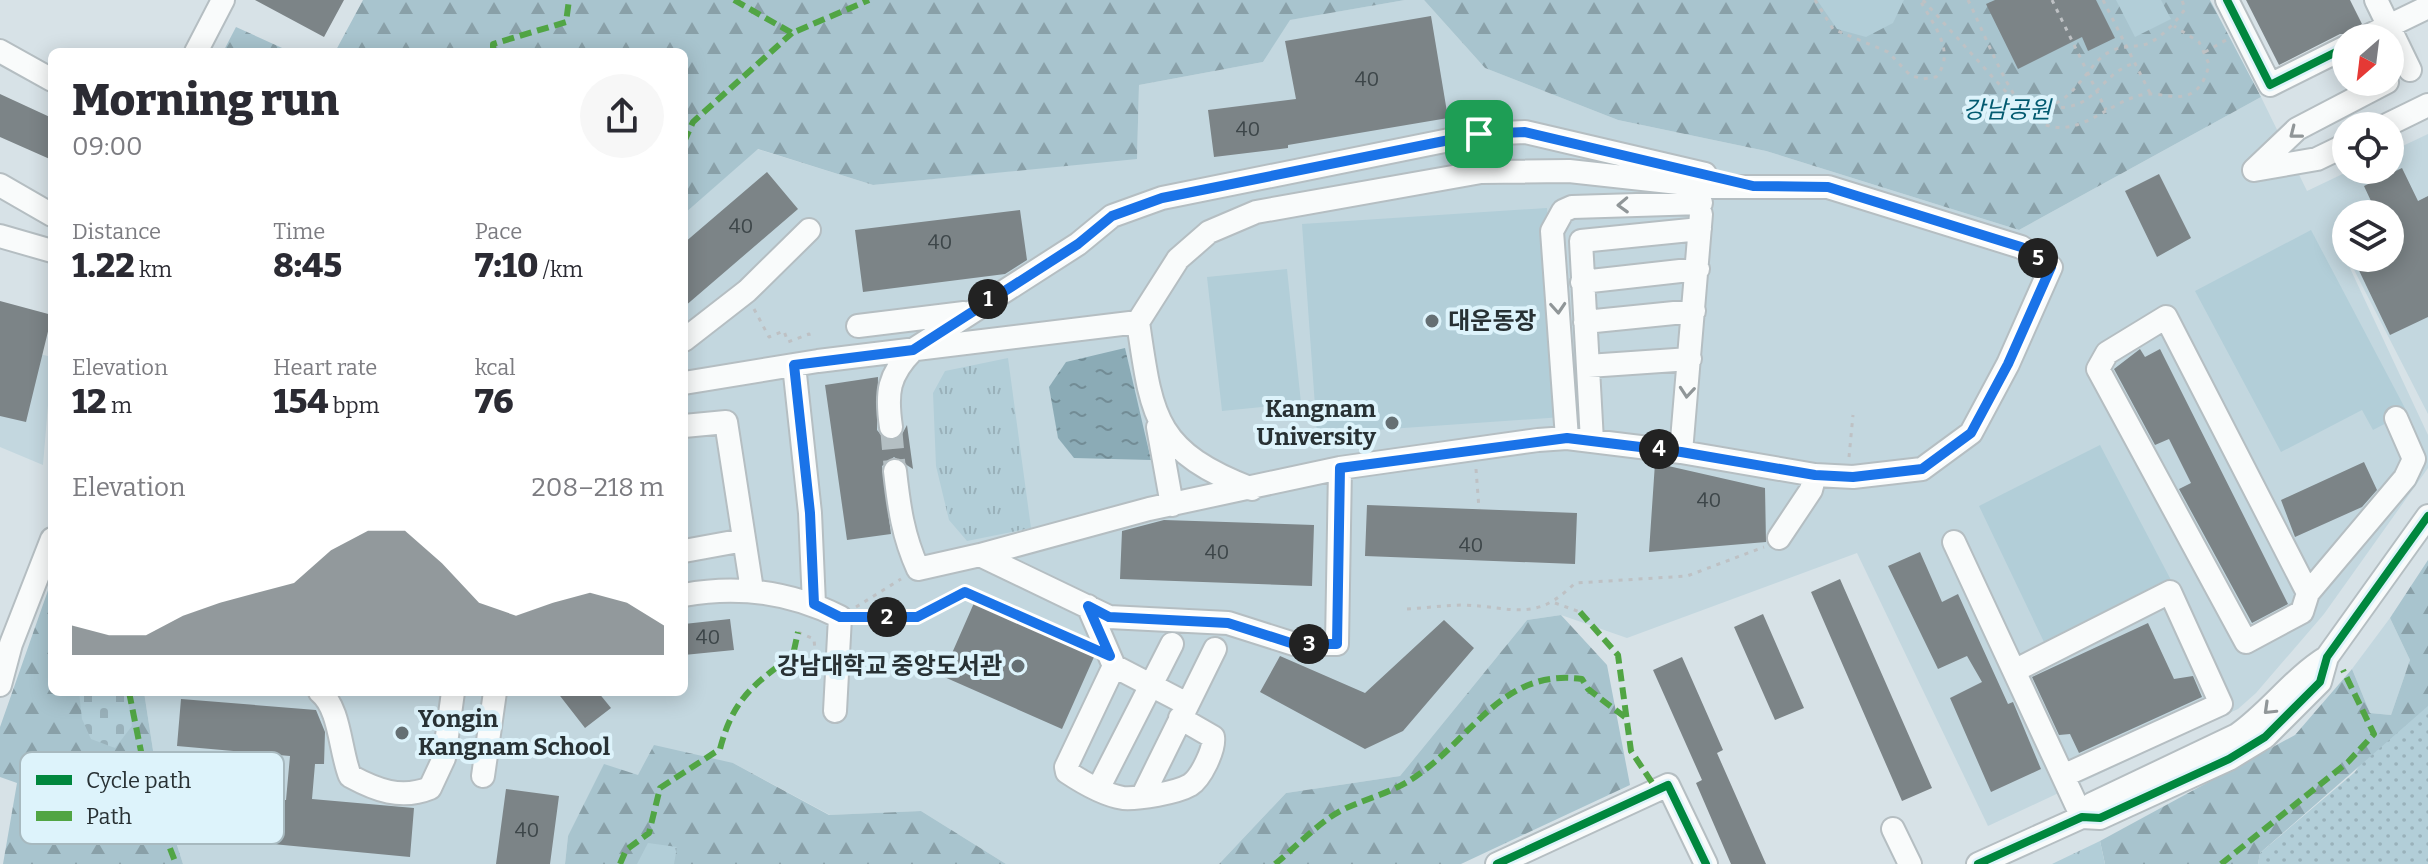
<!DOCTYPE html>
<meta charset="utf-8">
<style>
:root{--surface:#fff;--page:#f7f7f7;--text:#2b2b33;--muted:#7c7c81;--accent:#656f73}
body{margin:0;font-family:Bitter,"Noto Sans KR",serif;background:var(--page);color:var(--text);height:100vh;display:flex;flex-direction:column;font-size:30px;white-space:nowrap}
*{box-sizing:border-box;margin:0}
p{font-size:26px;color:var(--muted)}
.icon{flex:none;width:44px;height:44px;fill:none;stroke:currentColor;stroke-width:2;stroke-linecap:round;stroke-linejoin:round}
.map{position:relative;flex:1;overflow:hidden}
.side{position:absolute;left:48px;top:48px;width:640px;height:648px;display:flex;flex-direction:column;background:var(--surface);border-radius:12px;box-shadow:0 4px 20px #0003}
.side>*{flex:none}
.needle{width:52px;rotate:208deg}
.tools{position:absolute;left:2332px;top:24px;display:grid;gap:16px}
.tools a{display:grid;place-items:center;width:72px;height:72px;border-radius:50%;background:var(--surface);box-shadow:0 4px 20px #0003;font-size:40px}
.pin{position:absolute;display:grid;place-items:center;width:68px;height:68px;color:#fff;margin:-34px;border-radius:16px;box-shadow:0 4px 12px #0006}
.km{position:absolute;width:40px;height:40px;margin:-20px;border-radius:50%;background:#222;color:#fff;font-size:22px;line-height:40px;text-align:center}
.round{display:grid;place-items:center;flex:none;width:84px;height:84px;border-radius:42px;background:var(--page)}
.head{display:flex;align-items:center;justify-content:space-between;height:136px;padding:0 24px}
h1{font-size:44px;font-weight:800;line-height:60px}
.metrics{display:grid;grid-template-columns:repeat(3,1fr);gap:12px;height:136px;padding:8px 24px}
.metrics div{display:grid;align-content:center}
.metrics b{font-size:34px;font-weight:800}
.metrics small{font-size:22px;font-weight:400}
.metrics p{font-size:22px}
.chart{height:224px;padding:16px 24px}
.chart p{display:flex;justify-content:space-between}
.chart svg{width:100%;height:144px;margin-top:8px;fill:var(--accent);opacity:.7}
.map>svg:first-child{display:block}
</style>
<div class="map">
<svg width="2428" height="864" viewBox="0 0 2428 864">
<defs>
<pattern id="grass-dots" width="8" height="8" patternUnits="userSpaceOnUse" patternTransform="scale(2)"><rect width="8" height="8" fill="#b2ced8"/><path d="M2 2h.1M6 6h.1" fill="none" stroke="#99b1ba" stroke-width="1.8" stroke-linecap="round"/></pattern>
<pattern id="forest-firs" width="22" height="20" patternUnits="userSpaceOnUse" patternTransform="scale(2)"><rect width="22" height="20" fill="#a8c4ce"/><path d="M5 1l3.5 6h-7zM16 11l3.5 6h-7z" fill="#89a0a8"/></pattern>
<pattern id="cemetery-stones" width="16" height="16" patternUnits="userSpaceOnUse" patternTransform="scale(2)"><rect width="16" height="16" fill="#b2ced8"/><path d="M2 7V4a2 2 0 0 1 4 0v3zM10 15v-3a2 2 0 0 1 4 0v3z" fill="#99b1ba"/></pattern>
<pattern id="park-tufts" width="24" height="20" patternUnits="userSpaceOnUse" patternTransform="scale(2)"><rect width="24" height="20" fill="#b2ced8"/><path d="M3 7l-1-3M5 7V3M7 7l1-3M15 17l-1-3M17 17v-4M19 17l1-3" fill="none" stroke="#99b1ba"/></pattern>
<pattern id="water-ripples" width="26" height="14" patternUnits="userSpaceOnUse" patternTransform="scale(2)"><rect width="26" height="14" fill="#8babb6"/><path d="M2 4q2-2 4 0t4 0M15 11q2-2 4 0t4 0" fill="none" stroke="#728c95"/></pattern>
</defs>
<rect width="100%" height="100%" fill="#d7e2e7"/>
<path fill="#c3d7df" d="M1405 0H1424L1485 68 1618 120 1766 151 2019 230 2261 97 2307 191 2351 170H2390V152L2428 134V414L2348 258H2390V214H2346V255L2334 234 2428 435V468L2324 614 2256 693 2238 709 1988 826 1857 553 1627 638 1561 615 1527 620 1400 776 1286 793 1219 864H1006L921 811 830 815 733 763 638 775 568 836 565 864H183L159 789 144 692H684V214L757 149 873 185 1137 158 1139 85 1263 62 1289 20Z
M0 345 52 357 43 465 0 447Z
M2390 618 2410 660 2391 715 2370 713 2352 669Z"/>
<path fill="url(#grass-dots)" d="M2428 663V864H2258L2260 853 2355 772Z"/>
<path fill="url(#forest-firs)" d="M363 0H1405L1290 20 1263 62 1139 85 1137 159 873 185 758 149 684 214V52H335Z
M1424 0H2210L2261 97 2019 230 1766 151 1618 120 1485 68Z
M236 27 291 52H223Z
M2428 560V706L2260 853 2258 864H2105L2100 841 2295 735 2352 669 2370 713 2391 715 2410 660 2390 618Z
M52 579V692H144L159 789 183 864H3L17 783 0 777V727Z
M1561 615 1607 665 1630 785 1461 864H1219L1286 793 1400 776 1527 620Z
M654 745 733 763 829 815 921 811 1006 864H565L568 836 604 764 638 775Z"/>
<path fill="url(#cemetery-stones)" d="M79 692H127L132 726 115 748 91 739 82 719Z"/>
<path fill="url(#park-tufts)" d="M1008 358 1031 528 967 541 949 520 936 466 933 393 945 371Z
M2100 841 2105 864H2052Z
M648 843 677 847 674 864H637Z"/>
<path fill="#b2ced8" d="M1817 0H1904L1893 23 1866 37 1837 29Z
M2116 0H2161L2171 19 2135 37Z
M1547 208 1562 417 1317 434 1302 224Z
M2311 230 2407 412 2373 430 2362 410 2281 452 2195 291Z
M1287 269 1301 403 1222 411 1207 277Z
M2100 445 2172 582 2044 642 1979 506Z"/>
<path fill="url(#water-ripples)" d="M1125 348 1151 460 1074 458 1058 438 1049 387 1066 362Z"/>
<path fill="#7c8487" d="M255 0H344L324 37Z
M1995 0H2096L2115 38 2088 51 2082 37 2018 69 1986 4Z
M2246 0H2350L2362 24 2351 34H2340L2279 65Z
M1431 16 1448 118 1288 145V148L1214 157 1208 110 1296 99 1285 41Z
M0 94 52 118V160L0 137Z
M2402 168 2418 201 2428 196V317L2390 335 2353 258H2390V214H2377L2364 186Z
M767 172 798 209 684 307V243Z
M2159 174 2191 238 2157 257 2125 191Z
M1020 210 1027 260 1005 274 863 292 855 230Z
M0 301 52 315 26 422 0 416Z
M2140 349 2145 357 2160 349 2288 604 2252 623 2179 489 2191 483 2169 439 2155 445 2114 369Z
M878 377 877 430 885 440 894 441 900 438 907 425 913 469 894 457 882 466 891 534 847 540 825 385Z
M2364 462 2377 490 2362 507 2295 537 2281 500Z
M1655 463 1765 488 1766 542 1649 552Z
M1367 505 1577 513 1575 564 1365 556Z
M1164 520 1314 525 1312 586 1120 579 1122 531Z
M1920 552 1942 602 1958 594 2008 704 2013 702 2041 769 1991 792 1950 698 1982 682 1967 656 1938 669 1888 566Z
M1840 579 1932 788 1902 801 1811 592Z
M974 603 1094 657 1062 729 942 676Z
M1763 614 1804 708 1775 720 1734 627Z
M730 619 734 650 684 655V624Z
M1444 620 1474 648 1403 731 1365 749 1260 692 1280 656 1365 693Z
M2148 623 2174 679 2193 676 2202 697 2079 753 2070 734 2059 735 2032 677Z
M1682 657 1723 750 1717 753 1766 864H1731L1696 783 1702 780 1653 670Z
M557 692H598L611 708 585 728Z
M181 699 316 710 325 732 324 764H315L312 799 414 808 410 857 220 839 224 795 286 800 290 756 177 746Z
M506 789 559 796 550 864H496Z"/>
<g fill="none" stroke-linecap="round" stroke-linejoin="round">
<path stroke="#b4bfc3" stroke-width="22" stroke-dasharray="22 11" stroke-linecap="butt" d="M891 427 895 471"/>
<g stroke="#b5bec2" stroke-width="26">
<path id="minor" d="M2227 0 2270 85 2346 47
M2376 0 2410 70
M2364 38 2428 7
M0 51 52 80
M196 52 223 0
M2385 126 2428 105
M2254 170 2297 129 2387 82
M2254 170 2317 159 2346 145
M0 185 52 215
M0 236 52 251
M1582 282 1698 269
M1585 322 1694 311
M858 326 964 313
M684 340 747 291 809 230
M794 365 810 513 814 604
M1588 366 1690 359
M684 383 818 361 1138 322
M684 426 726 422 752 590
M891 427C886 393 888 375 913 350L1078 244 1112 216 1162 198 1479 134 1525 132 1705 174
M1158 427 1172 505
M1567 438 1552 231 1563 211 1572 207 1701 203
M1592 441 1581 241 1700 229
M1681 452 1701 214
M895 471C899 507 903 536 918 569L980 555 1109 617 1228 623 1294 644H1337L1340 468
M1779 538 1811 490 1815 475
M1954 542 2082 817
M684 551 744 540
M980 555 1149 509 1340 468 1538 440 1567 438 1681 452 1815 475 1853 477 1922 469 1971 433 2008 364 2051 267 2021 247 1828 187H1715L1569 171 1481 172 1256 212 1209 232 1178 259 1138 322C1152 418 1154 451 1252 489
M2308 593 2166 317 2107 353 2098 369 2246 642 2302 612 2308 593 2405 478 2414 459 2396 418
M684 595C738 585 790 592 840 617L835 711
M1088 606 1114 666 1066 767 1067 772C1082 782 1105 795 1123 798 1139 799 1176 793 1190 785 1201 778 1215 749 1213 737L1180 718
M1114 666 1187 704
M2014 671 2170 592 2221 704 2063 776
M0 685 11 644 52 539
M320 692C340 708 340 751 350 776 376 790 401 800 430 788L444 758 453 692
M483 776 495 692
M1098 789 1172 644
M1143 795 1215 649
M2082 817 2092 804 2237 735C2270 712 2293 678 2327 657
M1893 829 1910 864
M1497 864 1668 785 1706 864
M1978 864 2082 817 2100 818 2229 759 2265 737 2320 682 2327 657 2428 516"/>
</g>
<path stroke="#bec1c4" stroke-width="3" stroke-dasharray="4 6" stroke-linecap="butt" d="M1815 0 1833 29 1888 52 1910 75 1922 79 1936 77C1957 52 1933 25 1920 0
M1923 0 2017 104C2026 105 2039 109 2048 106 2073 100 2085 71 2103 56 2117 45 2128 48 2143 45 2158 42 2177 21 2185 9L2182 0
M1968 0C1983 30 2010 101 2033 118 2073 146 2104 104 2141 95 2158 91 2174 101 2190 94 2201 89 2207 75 2209 64L2199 42 2174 26
M2052 0 2106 110
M2103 0 2150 93
M2205 52 2226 40
M2051 107C2097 112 2098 74 2135 63
M754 309 769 337 784 331 788 342 809 334 810 341
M1849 457 1853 415
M1476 469 1479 509
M1555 603 1580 612
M856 607 901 579
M1407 609C1426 608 1445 605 1464 605 1514 607 1535 623 1575 583L1687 576 1764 547
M859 617H917L965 592 1082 644
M798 632 814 639 816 662"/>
<use href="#minor" stroke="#f9fbfb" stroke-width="22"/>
<path stroke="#51a544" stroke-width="6" stroke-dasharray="12 6" stroke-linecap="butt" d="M734 0 792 33 869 0
M493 52V44L566 22 569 0
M684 142 693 122 792 33
M1580 612 1618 655 1631 751 1657 790
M129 692 150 796 176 864
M620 864 626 850 649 833 660 788 720 749C733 699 753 685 793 655L798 632
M1275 864C1296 847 1319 822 1342 810 1367 798 1392 793 1415 777 1473 738 1502 668 1582 679L1588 689 1626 718
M2221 864 2348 762 2374 734 2343 670"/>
<g stroke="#ddf3fb" stroke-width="13">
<path id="cycleway" d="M2227 0 2270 85 2346 47
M1497 864 1668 785 1706 864
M1978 864 2082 817 2100 818 2229 759 2265 737 2320 682 2327 657 2428 516"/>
</g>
<use href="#cycleway" stroke="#00873e" stroke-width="8"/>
</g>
<defs><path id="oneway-chevron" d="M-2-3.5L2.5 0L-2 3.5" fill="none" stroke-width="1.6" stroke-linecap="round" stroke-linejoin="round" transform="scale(2)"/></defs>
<g stroke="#909698">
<use href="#oneway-chevron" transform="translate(2295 133) rotate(142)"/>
<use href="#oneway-chevron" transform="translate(1623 205) rotate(178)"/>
<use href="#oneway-chevron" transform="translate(1558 308) rotate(86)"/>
<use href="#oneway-chevron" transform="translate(1687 392) rotate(95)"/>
<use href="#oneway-chevron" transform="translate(2269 709) rotate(136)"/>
</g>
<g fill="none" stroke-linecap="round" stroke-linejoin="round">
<g stroke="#fff" stroke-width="16">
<path id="route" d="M1525 132 1753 186 1828 187 2021 247 2051 267 2008 364 1971 433 1922 469 1853 477 1815 475 1681 452 1567 438 1340 468 1337 644H1294L1228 623 1109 617 1088 606 1110 656 965 592 917 617H840L814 604 810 513 794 365 913 350 1078 244 1112 216 1162 198 1479 134Z"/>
</g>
<use href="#route" stroke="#1a73e8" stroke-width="10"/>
</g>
<g fill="#656f73" stroke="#ddf3fb" stroke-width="3">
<circle cx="1432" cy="321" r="8"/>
<circle cx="1392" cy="423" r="8"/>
<circle cx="1018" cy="666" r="8"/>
<circle cx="402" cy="733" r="8"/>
</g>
<g text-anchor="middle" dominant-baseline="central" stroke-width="8" stroke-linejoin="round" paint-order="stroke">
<g font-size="20" fill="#3d4649">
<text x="1367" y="79">40</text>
<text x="1248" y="129">40</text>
<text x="741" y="226">40</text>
<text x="940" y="242">40</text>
<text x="1709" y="500">40</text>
<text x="1471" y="545">40</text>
<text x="1217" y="552">40</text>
<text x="708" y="637">40</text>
<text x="527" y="830">40</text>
</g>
<g font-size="24" font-style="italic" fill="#025a70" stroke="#ddf3fb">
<text x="2007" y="110">강남공원</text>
</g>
<g font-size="24" font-weight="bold" fill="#283134" stroke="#ddf3fb" text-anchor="start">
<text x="1448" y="321">대운동장</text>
<text x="1376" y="409" text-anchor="end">Kangnam<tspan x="1376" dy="28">University</tspan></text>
<text x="1002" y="666" text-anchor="end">강남대학교 중앙도서관</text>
<text x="418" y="719">Yongin<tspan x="418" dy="28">Kangnam School</tspan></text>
</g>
</g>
<rect x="20" y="752" width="264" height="92" rx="12" fill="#ddf3fb" stroke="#a7b9bf" stroke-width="2"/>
<rect x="36" y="775" width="36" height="10" fill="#00873e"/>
<rect x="36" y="811" width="36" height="10" fill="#51a544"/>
<g font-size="22" fill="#283134">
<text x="86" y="788">Cycle path</text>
<text x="86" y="824">Path</text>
</g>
</svg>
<div class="tools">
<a><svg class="needle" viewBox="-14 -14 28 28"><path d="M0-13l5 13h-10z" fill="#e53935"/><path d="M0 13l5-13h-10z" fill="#7c7c81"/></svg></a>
<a><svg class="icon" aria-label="locate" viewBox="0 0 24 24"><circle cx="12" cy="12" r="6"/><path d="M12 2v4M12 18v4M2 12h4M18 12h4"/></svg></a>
<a><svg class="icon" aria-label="layers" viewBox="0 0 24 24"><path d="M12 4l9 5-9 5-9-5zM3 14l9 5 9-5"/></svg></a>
</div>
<div class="pin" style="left:1479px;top:134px;background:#1e9e55"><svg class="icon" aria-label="arrive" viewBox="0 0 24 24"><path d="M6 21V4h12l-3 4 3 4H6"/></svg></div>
<b class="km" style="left:988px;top:299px">1</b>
<b class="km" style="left:887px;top:617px">2</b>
<b class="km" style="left:1309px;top:644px">3</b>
<b class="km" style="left:1659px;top:449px">4</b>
<b class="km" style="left:2038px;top:258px">5</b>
<section class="side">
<div class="head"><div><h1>Morning run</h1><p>09:00</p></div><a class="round"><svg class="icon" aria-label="share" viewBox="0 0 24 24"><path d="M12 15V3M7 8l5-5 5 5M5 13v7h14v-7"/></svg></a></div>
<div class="metrics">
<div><p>Distance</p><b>1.22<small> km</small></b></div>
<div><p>Time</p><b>8:45</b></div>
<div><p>Pace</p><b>7:10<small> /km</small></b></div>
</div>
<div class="metrics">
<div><p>Elevation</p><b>12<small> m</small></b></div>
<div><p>Heart rate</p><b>154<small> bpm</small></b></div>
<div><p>kcal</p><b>76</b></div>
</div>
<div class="chart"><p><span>Elevation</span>208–218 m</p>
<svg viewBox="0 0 160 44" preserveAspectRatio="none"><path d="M0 44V35L10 38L20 38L30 32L40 28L50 25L60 22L70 12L80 6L90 6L100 16L110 28L120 32L130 28L140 25L150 28L160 35V44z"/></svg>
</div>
</section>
</div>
